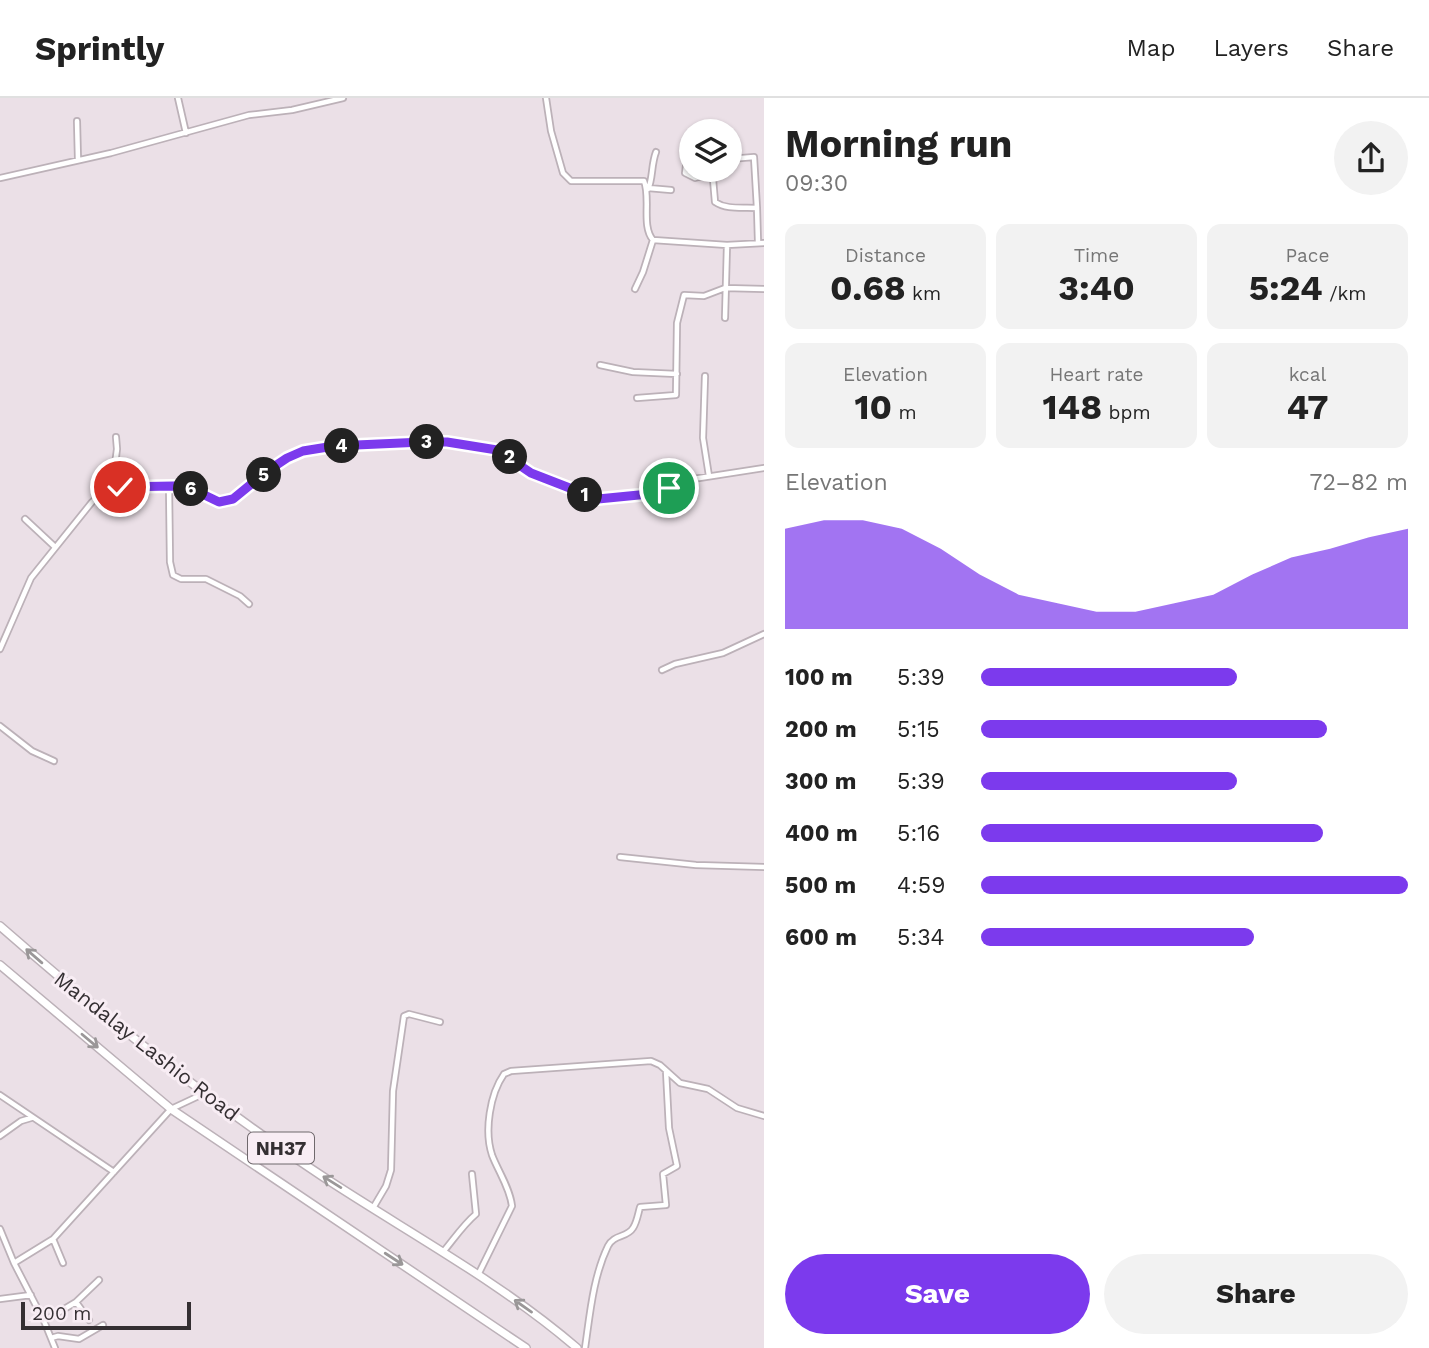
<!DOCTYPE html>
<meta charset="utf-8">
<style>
:root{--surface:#fff;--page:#f2f2f2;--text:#222;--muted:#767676;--line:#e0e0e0;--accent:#7c3aed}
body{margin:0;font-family:"Work Sans",sans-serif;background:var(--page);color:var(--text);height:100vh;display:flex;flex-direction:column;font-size:26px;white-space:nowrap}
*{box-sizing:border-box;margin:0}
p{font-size:23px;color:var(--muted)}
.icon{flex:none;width:38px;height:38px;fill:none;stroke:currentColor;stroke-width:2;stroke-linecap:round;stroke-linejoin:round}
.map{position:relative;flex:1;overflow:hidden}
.panel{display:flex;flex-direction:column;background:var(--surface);width:665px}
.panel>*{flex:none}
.fabs{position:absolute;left:679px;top:21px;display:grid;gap:14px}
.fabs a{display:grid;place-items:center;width:63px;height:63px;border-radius:50%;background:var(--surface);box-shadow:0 2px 5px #0004;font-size:35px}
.scale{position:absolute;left:21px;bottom:18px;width:170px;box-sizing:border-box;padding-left:7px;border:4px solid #342f32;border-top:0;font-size:19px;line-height:24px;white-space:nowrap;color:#342f32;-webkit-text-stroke:5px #f8edf4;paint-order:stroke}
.pin{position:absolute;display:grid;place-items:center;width:60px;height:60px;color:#fff;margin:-30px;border:4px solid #fff;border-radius:50%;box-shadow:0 2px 7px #0007}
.km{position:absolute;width:35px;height:35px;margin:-18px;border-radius:50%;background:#222;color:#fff;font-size:19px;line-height:35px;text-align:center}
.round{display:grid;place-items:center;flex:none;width:74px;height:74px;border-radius:37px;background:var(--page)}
.head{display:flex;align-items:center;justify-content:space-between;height:119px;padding:0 21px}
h1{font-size:38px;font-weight:700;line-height:52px}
.metrics{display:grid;grid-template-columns:repeat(3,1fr);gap:10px;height:119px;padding:7px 21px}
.metrics div{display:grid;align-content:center;border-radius:14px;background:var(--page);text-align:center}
.metrics b{font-size:35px;font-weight:700}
.metrics small{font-size:19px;font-weight:400}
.metrics p{font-size:19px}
.chart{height:196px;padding:14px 21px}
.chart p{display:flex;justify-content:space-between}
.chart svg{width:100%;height:126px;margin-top:7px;fill:var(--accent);opacity:.7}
.action{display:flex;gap:14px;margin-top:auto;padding:14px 21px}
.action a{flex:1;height:80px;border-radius:42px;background:var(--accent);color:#fff;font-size:28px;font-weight:700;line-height:80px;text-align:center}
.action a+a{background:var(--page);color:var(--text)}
ul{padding:0 21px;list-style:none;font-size:23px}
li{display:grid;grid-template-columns:112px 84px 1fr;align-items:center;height:52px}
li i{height:18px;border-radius:9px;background:var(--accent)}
header{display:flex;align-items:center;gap:42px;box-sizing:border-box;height:98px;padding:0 35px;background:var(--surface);border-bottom:2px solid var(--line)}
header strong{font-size:33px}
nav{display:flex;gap:38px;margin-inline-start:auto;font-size:24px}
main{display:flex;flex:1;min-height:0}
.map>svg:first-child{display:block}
</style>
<header>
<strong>Sprintly</strong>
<nav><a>Map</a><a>Layers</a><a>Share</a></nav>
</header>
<main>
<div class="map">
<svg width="764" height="1250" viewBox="0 0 764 1250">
<rect width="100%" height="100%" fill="#ebe0e7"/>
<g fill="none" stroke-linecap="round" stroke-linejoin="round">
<g stroke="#bcb1b8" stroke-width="8">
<path id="minor" d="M178 0 186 35
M546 0 551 33 563 75 571 83H644C651 100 641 128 653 142L727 147 764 145
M77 23 78 62
M691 44 688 53 685 75 695 80 709 76 713 81 715 104C727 112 742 109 757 110L758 144
M730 61 754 59 757 110
M0 80 111 55 249 17 292 12 343 0
M648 90 671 92
M648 91C653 81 651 67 656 54
M635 191 643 174 653 142
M725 220 727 147
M600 267 633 274 677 276
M705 278 703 340 709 378
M637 300 676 297 677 225 684 197 704 198 725 190 764 191
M169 388 170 464 173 477 181 481H206L240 498 249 506
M112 390 117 351 116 339
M25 421 55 449
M0 551 31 480 92 404 102 396 120 389 173 388 194 392 219 404 233 401 287 360 303 353 334 348 447 343 481 348 505 356 531 375 598 401 649 396 693 381 764 370
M662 572 675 566 723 555 764 536
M0 628 32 653 54 663
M620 759 696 767 764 769
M0 997 114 1074
M0 1038 21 1023 31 1020
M373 1110 386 1088 391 1072 393 993 404 918 409 916 440 924
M0 1131 14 1165 53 1141 171 1011 203 996
M53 1141 63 1165
M443 1154C454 1141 463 1127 476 1116L472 1076
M14 1165 44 1223 55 1250
M478 1177 512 1108C510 1090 498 1073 492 1057 484 1033 490 996 504 976L511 973 651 963 660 967 680 985 708 991 737 1010 764 1018
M0 1201 31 1197
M76 1204 89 1222
M44 1223 76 1204 99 1182
M51 1240 58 1238 79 1241 103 1227
M585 1250C590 1216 593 1179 608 1148 614 1136 627 1140 633 1130 637 1124 638 1116 640 1109L666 1107 663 1076 677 1068 669 1030 666 973"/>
</g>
<g stroke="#bcb1b8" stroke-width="10">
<path id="trunk" d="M0 828C103 918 208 1003 322 1078 407 1134 499 1183 577 1250
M0 867 171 1011 526 1250"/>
</g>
<use href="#minor" stroke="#fff" stroke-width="4.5"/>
<use href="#trunk" stroke="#fff" stroke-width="7"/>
</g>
<defs><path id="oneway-shaft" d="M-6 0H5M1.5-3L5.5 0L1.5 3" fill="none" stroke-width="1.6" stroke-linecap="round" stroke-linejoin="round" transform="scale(1.75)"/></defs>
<g stroke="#9a9798">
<use href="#oneway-shaft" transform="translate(34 858) rotate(-139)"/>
<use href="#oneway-shaft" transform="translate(90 943) rotate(40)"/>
<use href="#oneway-shaft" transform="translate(332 1084) rotate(-148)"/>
<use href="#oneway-shaft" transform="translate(394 1161) rotate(33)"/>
<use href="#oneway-shaft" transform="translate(523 1208) rotate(-145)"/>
</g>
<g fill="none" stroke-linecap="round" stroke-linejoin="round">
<g stroke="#fff" stroke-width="14">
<path id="route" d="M120 389 173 388 194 392 219 404 233 401 266 374 287 360 303 353 334 348 423 344H447L497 352 531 375 598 401 649 396 669 390"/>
</g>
<use href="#route" stroke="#7c3aed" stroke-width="9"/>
</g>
<g text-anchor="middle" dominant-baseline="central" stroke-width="6" stroke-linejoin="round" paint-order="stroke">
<rect fill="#f8edf4" stroke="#6f686c" stroke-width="2" x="248" y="1034.5" width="66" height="31" rx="5"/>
<g font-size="19" font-weight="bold" fill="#342f32">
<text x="281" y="1050">NH37</text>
</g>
<g font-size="21" fill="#342f32" stroke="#f8edf4">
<text transform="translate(147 948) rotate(38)">Mandalay Lashio Road</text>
</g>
</g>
</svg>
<div class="fabs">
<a><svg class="icon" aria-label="layers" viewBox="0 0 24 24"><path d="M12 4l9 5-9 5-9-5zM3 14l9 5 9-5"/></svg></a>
</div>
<div class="scale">200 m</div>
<div class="pin" style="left:669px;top:390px;background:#1e9e55"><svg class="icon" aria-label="arrive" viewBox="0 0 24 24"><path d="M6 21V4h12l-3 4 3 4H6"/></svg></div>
<div class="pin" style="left:120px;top:389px;background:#d93025"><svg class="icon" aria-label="check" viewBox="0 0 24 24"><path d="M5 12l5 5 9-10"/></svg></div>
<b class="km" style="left:585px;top:397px">1</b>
<b class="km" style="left:510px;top:359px">2</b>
<b class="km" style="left:427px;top:344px">3</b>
<b class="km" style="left:342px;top:348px">4</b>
<b class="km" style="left:264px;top:377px">5</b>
<b class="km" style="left:191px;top:391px">6</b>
</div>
<section class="panel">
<div class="head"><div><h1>Morning run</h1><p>09:30</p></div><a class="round"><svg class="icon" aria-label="share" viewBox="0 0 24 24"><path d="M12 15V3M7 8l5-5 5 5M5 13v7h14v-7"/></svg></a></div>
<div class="metrics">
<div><p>Distance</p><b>0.68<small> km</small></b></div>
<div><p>Time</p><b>3:40</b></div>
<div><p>Pace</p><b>5:24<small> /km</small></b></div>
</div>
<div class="metrics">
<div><p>Elevation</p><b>10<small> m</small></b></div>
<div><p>Heart rate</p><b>148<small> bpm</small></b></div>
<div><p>kcal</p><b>47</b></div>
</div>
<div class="chart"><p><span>Elevation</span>72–82 m</p>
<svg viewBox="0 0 160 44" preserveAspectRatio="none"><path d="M0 44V9L10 6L20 6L30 9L40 16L50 25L60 32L70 35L80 38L90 38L100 35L110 32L120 25L130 19L140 16L150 12L160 9V44z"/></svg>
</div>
<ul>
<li><b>100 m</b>5:39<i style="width:60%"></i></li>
<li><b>200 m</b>5:15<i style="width:81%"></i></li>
<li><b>300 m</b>5:39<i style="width:60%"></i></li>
<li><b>400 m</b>5:16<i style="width:80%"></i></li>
<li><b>500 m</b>4:59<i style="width:100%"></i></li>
<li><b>600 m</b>5:34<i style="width:64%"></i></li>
</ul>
<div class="action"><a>Save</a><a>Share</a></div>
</section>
</main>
